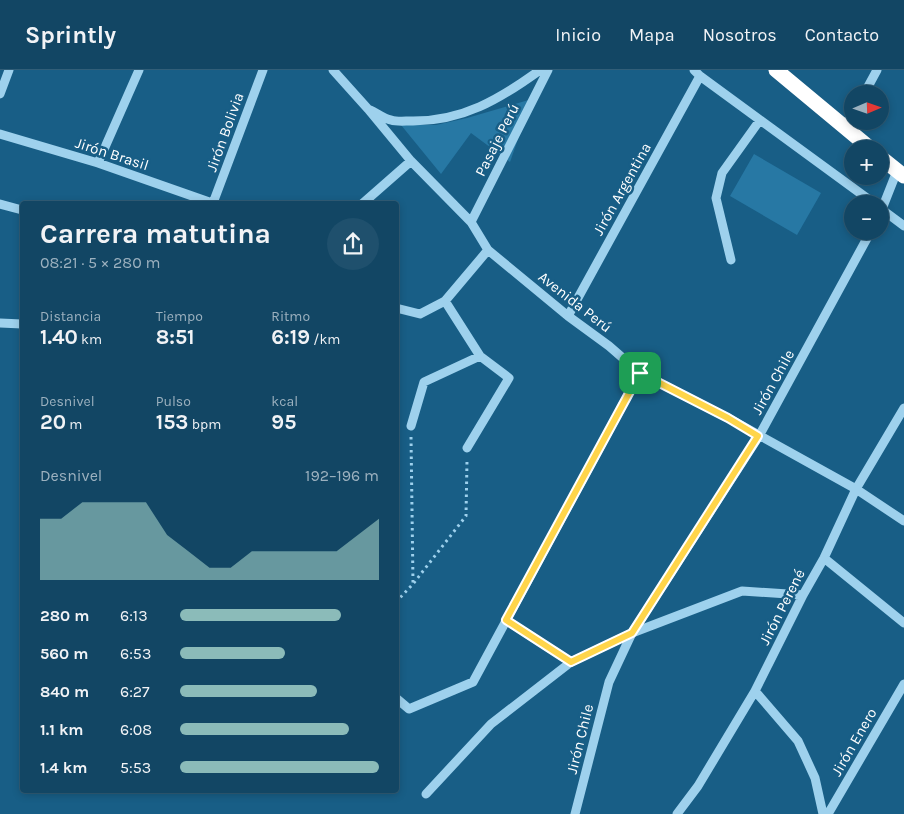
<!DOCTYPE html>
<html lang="es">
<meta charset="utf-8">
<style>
:root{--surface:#124664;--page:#1f506d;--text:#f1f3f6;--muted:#9cb1bf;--line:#315e78;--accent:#8bbbb9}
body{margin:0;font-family:Karla,sans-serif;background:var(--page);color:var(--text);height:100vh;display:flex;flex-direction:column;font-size:19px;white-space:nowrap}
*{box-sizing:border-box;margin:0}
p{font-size:16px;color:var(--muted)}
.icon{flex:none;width:28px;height:28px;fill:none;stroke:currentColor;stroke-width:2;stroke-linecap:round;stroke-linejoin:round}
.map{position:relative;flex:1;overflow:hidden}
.sheet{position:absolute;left:20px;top:131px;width:379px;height:592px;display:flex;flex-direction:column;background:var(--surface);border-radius:5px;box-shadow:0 2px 8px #0003,0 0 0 1px var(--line)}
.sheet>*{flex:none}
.needle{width:32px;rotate:88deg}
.tools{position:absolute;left:844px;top:15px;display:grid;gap:10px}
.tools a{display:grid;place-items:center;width:45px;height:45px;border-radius:50%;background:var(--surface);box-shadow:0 2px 8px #0003,0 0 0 1px var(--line);font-size:25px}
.pin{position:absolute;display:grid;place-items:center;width:42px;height:42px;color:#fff;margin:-21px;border-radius:10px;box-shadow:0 2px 8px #0006}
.round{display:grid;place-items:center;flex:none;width:52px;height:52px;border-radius:26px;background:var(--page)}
.headline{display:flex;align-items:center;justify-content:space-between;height:85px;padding:0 20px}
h1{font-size:28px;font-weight:700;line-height:38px}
.figures{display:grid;grid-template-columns:repeat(3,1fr);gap:8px;height:85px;padding:5px 20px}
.figures div{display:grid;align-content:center}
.figures b{font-size:21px;font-weight:700}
.figures small{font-size:14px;font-weight:400}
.figures p{font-size:14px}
.chart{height:140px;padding:10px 20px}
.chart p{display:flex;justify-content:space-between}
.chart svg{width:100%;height:90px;margin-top:5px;fill:var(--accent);opacity:.7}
ul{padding:0 20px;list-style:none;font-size:16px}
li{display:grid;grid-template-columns:80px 60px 1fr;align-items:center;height:38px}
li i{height:12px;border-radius:6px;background:var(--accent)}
header{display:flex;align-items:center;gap:30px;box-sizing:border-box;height:70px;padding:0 25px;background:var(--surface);border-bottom:1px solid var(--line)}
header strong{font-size:24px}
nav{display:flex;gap:28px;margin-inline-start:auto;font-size:18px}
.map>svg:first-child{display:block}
</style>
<header>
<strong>Sprintly</strong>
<nav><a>Inicio</a><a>Mapa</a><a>Nosotros</a><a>Contacto</a></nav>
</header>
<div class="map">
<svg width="904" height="744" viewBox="0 0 904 744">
<rect width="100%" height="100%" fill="#185e86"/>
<path fill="#2778a4" d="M532 29 510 92 471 63 441 104 401 55H436L467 48Z
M754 84 821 123 797 165 730 126Z"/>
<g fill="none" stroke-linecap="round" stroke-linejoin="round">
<path stroke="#9ed1ed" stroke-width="3" stroke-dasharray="2.5 4" stroke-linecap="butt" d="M411 367 413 513
M396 532 413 514 466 446 467 390"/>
<path stroke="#9ed1ed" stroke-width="9" d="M333 0 368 39 411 91 471 152 488 180 568 246 609 276 640 303 728 348 856 419 904 451
M694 0 700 6 875 134
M0 24 9 0
M864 24 877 0
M370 40C377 43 384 49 391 50 397 52 405 51 410 51 462 52 500 29 540 0
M845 57 852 44
M0 64 98 93 215 134
M98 93 139 0
M213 133 263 0
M0 134 22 140
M362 134 411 91
M880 138 904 156
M880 144 897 101
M471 152 548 0
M731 190 716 128 722 103 760 50
M445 231 480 286 509 308 467 378
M396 238 420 244 445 231 488 180
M568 246 700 6
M0 253 22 254
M411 356 424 312 480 286
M824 488 904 553
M506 550 571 592
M755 621 798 671 815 708 823 744
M396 628 409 639 473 612 640 303
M426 724 491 654 571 592 632 563 742 521 803 525
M575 744 609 612 632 563 759 366 871 161
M677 744 698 716 755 621 803 525 824 488 856 419 904 338
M828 744 904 614"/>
<path stroke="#fff" stroke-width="15" d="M776 0 871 79
M880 87 904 106"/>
</g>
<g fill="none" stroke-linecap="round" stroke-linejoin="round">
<g stroke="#fff" stroke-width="10">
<path id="route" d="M640 303 728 348 758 366 632 563 571 592 506 550Z"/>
</g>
<use href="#route" stroke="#ffd54a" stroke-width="6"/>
</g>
<g text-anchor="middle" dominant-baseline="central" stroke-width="5" stroke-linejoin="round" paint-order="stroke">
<g font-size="15" fill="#fff" stroke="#185e86">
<text transform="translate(225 62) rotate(-70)">Jirón Bolivia</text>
<text transform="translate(497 70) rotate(-63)">Pasaje Perú</text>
<text transform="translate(112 84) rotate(18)">Jirón Brasil</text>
<text transform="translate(622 119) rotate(-61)">Jirón Argentina</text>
<text transform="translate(575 232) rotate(38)">Avenida Perú</text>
<text transform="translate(773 312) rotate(-61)">Jirón Chile</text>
<text transform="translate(782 537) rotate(-63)">Jirón Perené</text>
<text transform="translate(580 669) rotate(-76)">Jirón Chile</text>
<text transform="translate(854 672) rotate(-60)">Jirón Enero</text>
</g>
</g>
</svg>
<div class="tools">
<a><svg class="needle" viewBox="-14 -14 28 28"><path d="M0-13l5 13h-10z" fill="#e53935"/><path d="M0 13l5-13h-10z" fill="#9cb1bf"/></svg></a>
<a>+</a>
<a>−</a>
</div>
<div class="pin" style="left:640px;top:303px;background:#1e9e55"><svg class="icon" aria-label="arrive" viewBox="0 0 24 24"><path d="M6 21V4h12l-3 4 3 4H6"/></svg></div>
<section class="sheet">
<div class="headline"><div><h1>Carrera matutina</h1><p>08:21 · 5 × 280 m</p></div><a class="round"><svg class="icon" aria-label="share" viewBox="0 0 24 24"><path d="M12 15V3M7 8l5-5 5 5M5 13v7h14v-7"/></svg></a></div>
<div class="figures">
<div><p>Distancia</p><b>1.40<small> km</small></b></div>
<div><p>Tiempo</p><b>8:51</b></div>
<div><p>Ritmo</p><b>6:19<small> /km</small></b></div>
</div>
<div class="figures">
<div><p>Desnivel</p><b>20<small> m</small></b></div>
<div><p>Pulso</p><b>153<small> bpm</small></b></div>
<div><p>kcal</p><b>95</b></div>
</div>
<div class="chart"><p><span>Desnivel</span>192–196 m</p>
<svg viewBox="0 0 160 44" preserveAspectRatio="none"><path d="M0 44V14L10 14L20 6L30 6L40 6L50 6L60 22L70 30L80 38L90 38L100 30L110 30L120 30L130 30L140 30L150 22L160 14V44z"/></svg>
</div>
<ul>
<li><b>280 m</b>6:13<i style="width:81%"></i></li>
<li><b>560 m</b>6:53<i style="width:53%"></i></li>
<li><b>840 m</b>6:27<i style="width:69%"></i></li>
<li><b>1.1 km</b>6:08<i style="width:85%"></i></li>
<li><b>1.4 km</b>5:53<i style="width:100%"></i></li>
</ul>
</section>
</div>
